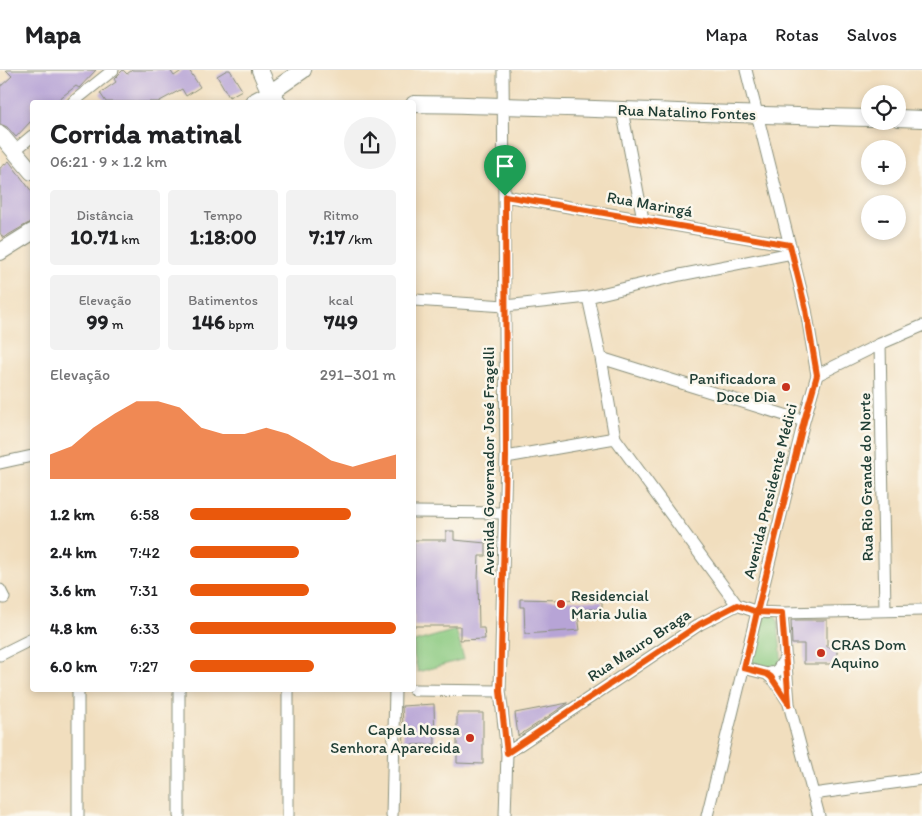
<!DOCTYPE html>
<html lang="pt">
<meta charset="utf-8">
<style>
:root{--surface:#fff;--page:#f2f2f2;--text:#202124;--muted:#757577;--line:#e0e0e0;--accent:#ea580c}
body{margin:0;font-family:Itim,sans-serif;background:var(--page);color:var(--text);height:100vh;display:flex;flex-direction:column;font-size:19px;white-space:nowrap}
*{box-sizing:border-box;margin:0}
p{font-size:16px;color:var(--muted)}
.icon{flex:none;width:28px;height:28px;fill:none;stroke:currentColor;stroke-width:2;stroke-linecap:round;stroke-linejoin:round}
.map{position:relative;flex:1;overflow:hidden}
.panel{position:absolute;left:30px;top:30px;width:386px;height:592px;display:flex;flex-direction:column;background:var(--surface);border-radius:5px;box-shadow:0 2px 8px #0003}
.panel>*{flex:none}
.fabs{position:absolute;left:861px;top:15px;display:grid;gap:10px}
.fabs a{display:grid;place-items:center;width:45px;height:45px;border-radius:50%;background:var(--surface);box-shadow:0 2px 8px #0003;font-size:25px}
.pin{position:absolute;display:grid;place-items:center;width:42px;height:42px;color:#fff;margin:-51px -21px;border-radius:50% 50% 50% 0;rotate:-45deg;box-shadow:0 0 5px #0007}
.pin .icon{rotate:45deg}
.round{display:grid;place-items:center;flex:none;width:52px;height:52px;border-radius:26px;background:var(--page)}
.overview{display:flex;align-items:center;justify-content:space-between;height:85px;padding:0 20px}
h1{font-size:28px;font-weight:700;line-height:38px}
.stats{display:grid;grid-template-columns:repeat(3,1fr);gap:8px;height:85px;padding:5px 20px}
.stats div{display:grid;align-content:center;border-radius:5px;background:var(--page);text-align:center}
.stats b{font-size:21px;font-weight:700}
.stats small{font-size:14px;font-weight:400}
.stats p{font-size:14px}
.chart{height:140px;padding:10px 20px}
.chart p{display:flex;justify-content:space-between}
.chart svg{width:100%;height:90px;margin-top:5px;fill:var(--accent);opacity:.7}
ul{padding:0 20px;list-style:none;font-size:16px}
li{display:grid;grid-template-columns:80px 60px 1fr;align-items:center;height:38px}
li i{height:12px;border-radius:6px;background:var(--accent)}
header{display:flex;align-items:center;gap:30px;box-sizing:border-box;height:70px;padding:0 25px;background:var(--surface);border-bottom:1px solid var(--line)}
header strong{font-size:24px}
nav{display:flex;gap:28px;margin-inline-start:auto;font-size:18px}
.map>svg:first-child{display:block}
</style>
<header>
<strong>Mapa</strong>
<nav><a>Mapa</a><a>Rotas</a><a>Salvos</a></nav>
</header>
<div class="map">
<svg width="922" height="746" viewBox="0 0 922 746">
<rect width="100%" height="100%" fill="#fbf7ec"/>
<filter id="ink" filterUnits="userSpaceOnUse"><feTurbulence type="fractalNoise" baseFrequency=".02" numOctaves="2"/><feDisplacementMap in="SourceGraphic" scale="10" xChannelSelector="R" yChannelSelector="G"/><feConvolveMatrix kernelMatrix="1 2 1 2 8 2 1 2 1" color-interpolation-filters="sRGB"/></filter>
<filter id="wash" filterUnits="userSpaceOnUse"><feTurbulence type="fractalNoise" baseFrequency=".0096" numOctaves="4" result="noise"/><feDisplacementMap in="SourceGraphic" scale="20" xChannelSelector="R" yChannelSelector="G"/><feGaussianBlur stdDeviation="1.12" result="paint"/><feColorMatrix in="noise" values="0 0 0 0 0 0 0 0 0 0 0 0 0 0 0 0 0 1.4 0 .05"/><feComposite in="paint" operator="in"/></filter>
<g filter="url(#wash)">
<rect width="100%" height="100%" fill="#f1debe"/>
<path fill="#8ac980" stroke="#54835a" d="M765 544 775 546 778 550 784 620 770 598 748 594 761 549Z
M456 560 464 589 418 602 414 586V572Z"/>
<g id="blocks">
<path fill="#b7a4d6" d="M6 0H96L79 18 76 16 55 32H32V50L16 67 7 57 0 54V17L12 6Z
M123 0 127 4 132 0H170L174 6 183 0H189L200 17 186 26 182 19 158 32H106L100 23 116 12 114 9Z
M227 0H230L242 20 229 27 217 6Z
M9 91 32 122V152L27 154 3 168 0 163V98Z
M446 461H454V470L486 473V486H479L478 509 479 558H484L485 569 460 570V556H414V470H446Z
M520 529 602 531V539H577L580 560 525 564 524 537H520Z
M791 550H827V577H837V589H835V594H804V574H792Z
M568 633 540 652 518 666 515 643Z
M434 634 435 674 404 675 402 636Z
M457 643H483V694L457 693Z"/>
</g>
</g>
<g filter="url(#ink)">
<use href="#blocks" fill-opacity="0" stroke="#888e79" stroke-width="1"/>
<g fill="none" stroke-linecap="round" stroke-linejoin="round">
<g stroke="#888e79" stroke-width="13">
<path id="street" d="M503 0 506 387 500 621 507 683 505 746
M73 32 113 0
M622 40 643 149
M14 81 32 66
M505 126 790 175
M588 227 601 288 615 368 737 535
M414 230 505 236 588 227 680 205 792 183
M880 274 885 540
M601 288 804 351
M817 305 880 274 922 256
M506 387 615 368
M0 393 32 386
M414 442 505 443
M0 520 4 528
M782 543 789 634 819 746
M0 585 32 569
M784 590 777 601 767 604 775 611 787 630
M744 598 767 604
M288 620V746
M414 620 500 621
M507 683 700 554 737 535 757 542 782 543 922 540
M813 724 922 709
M78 746V620
M179 746V620
M392 746 395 620
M707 746 804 351 817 305 806 240 746 0"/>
</g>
<g stroke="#888e79" stroke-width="18">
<path id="secondary" d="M260 0 270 23 278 32
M253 32 270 23 303 0
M414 34C566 36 718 45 870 48
M898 48 922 49
M0 64 32 102
M0 182 32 162"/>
</g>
<use href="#street" stroke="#fff" stroke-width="11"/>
<use href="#secondary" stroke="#fff" stroke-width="16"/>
</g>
</g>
<g fill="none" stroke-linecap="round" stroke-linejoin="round" filter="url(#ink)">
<g stroke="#fff" stroke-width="10">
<path id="route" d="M505 126 506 387 500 621 507 683 700 554 737 535 757 542 744 598 767 604 771 607 789 634 782 543 757 542 804 351 817 305 806 240 790 175 505 126"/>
</g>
<use href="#route" stroke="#ea580c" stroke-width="6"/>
</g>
<g fill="#c8321e" stroke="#fbf7ec" stroke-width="2">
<circle cx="786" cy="317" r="5"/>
<circle cx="561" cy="534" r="5"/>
<circle cx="821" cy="583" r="5"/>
<circle cx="470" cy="668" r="5"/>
</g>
<g text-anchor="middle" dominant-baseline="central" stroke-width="5" stroke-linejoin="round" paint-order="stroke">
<g font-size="16" fill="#1f3d34" stroke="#fbf7ec">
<text transform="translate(687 42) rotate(2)">Rua Natalino Fontes</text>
<text transform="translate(650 134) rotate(10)">Rua Maringá</text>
<text transform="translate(488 391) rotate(-90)">Avenida Governador José Fragelli</text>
<text transform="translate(866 407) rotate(-91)">Rua Rio Grande do Norte</text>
<text transform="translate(770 421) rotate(-76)">Avenida Presidente Médici</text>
<text transform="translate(639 575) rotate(-33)">Rua Mauro Braga</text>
</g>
<g font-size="16" fill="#1f3d34" stroke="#fbf7ec" text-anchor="end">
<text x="776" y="308">Panificadora<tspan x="776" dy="18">Doce Dia</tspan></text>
<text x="571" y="525" text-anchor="start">Residencial<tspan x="571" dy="18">Maria Julia</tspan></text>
<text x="831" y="574" text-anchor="start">CRAS Dom<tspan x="831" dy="18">Aquino</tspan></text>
<text x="460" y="659">Capela Nossa<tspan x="460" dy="18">Senhora Aparecida</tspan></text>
</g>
</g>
</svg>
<div class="fabs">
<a><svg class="icon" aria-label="locate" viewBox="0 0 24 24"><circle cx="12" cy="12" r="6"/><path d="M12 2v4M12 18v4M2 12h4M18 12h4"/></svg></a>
<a>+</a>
<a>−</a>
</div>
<div class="pin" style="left:505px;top:126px;background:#1e9e55"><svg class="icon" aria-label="arrive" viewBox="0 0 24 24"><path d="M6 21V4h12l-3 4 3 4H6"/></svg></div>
<section class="panel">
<div class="overview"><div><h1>Corrida matinal</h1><p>06:21 · 9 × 1.2 km</p></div><a class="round"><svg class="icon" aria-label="share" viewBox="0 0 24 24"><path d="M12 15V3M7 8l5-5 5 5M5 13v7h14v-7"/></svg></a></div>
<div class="stats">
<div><p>Distância</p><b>10.71<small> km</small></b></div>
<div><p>Tempo</p><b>1:18:00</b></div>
<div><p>Ritmo</p><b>7:17<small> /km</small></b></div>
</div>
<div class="stats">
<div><p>Elevação</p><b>99<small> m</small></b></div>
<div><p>Batimentos</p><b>146<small> bpm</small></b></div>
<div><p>kcal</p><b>749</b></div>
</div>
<div class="chart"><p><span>Elevação</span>291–301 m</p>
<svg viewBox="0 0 160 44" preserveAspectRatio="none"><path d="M0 44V32L10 28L20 19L30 12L40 6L50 6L60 9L70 19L80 22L90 22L100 19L110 22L120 28L130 35L140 38L150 35L160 32V44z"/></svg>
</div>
<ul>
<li><b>1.2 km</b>6:58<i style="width:78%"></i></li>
<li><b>2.4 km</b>7:42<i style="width:53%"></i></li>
<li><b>3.6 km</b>7:31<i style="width:58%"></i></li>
<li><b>4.8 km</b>6:33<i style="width:100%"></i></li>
<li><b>6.0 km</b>7:27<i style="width:60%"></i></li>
</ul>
</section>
</div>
